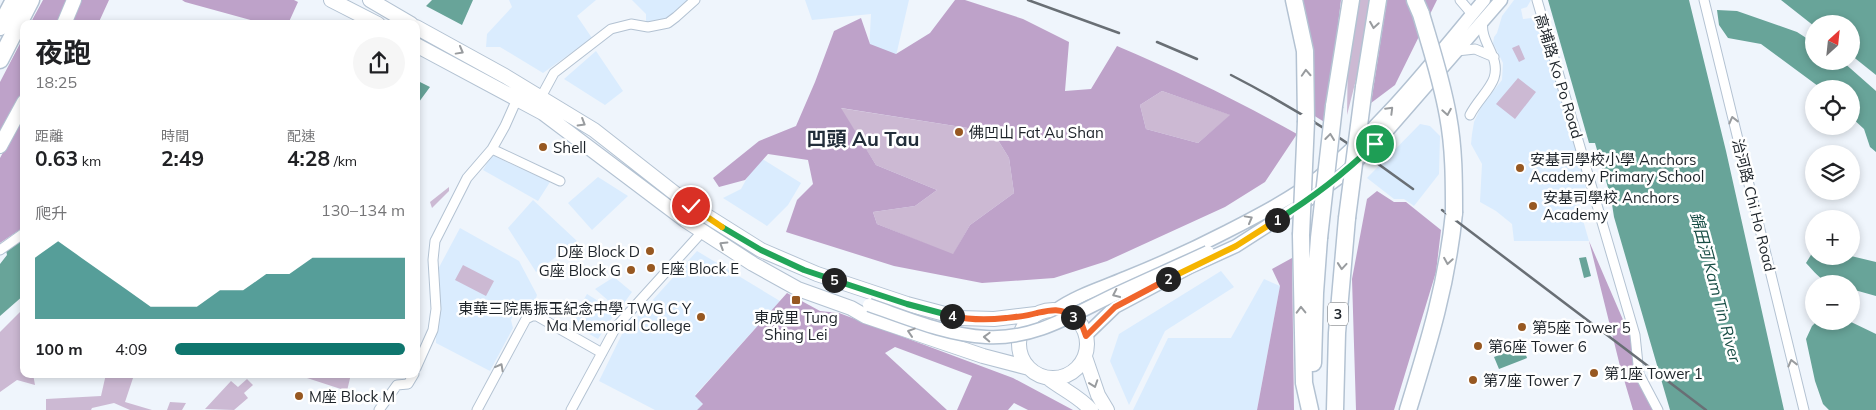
<!DOCTYPE html>
<html lang="zh-TW">
<meta charset="utf-8">
<style>
:root{--surface:#fff;--page:#f6f6f6;--text:#202124;--muted:#757577;--accent:#0f766e}
body{margin:0;font-family:Mulish,"Noto Sans TC",sans-serif;background:var(--page);color:var(--text);height:100vh;display:flex;flex-direction:column;font-size:19px;white-space:nowrap}
*{box-sizing:border-box;margin:0}
p{font-size:16px;color:var(--muted)}
.icon{flex:none;width:28px;height:28px;fill:none;stroke:currentColor;stroke-width:2;stroke-linecap:round;stroke-linejoin:round}
.map{position:relative;flex:1;overflow:hidden}
.side{position:absolute;left:20px;top:20px;width:400px;height:358px;display:flex;flex-direction:column;background:var(--surface);border-radius:10px;box-shadow:0 2px 8px #0003}
.side>*{flex:none}
.needle{width:32px;rotate:27deg}
.buttons{position:absolute;left:1805px;top:15px;display:grid;gap:10px}
.buttons a{display:grid;place-items:center;width:55px;height:55px;border-radius:50%;background:var(--surface);box-shadow:0 2px 8px #0003;font-size:25px}
.pin{position:absolute;display:grid;place-items:center;width:42px;height:42px;color:#fff;margin:-21px;border:2px solid #fff;border-radius:50%;box-shadow:0 1px 5px #0007}
.km{position:absolute;width:25px;height:25px;margin:-12px;border-radius:50%;background:#222;color:#fff;font-size:14px;line-height:25px;text-align:center}
.round{display:grid;place-items:center;flex:none;width:52px;height:52px;border-radius:26px;background:var(--page)}
.head{display:flex;align-items:center;justify-content:space-between;height:85px;padding:0 15px}
h1{font-size:28px;font-weight:700;line-height:38px}
.figures{display:grid;grid-template-columns:repeat(3,1fr);gap:8px;height:85px;padding:5px 15px}
.figures div{display:grid;align-content:center}
.figures b{font-size:21px;font-weight:700}
.figures small{font-size:14px;font-weight:400}
.figures p{font-size:14px}
.chart{height:140px;padding:10px 15px}
.chart p{display:flex;justify-content:space-between}
.chart svg{width:100%;height:90px;margin-top:5px;fill:var(--accent);opacity:.7}
ul{padding:0 15px;list-style:none;font-size:16px}
li{display:grid;grid-template-columns:80px 60px 1fr;align-items:center;height:38px}
li i{height:12px;border-radius:6px;background:var(--accent)}
.map>svg:first-child{display:block}
</style>
<div class="map">
<svg width="1876" height="410" viewBox="0 0 1876 410">
<rect width="100%" height="100%" fill="#eff5fc"/>
<path fill="#daecfe" d="M509 0H596L577 16 592 38 543 73 500 47H486L487 34 512 7Z
M632 0H690L669 18 646 22V14Z
M805 0H909L895 60 869 51 871 14 812 20Z
M1514 0H1531L1527 7 1521 9 1523 19 1531 18 1539 24 1587 185 1583 193 1576 196 1589 241H1514L1512 224 1496 211 1480 202 1482 164 1471 144 1472 134 1474 122 1482 105 1502 80 1503 63 1493 43 1494 37 1497 33 1502 16Z
M596 51 623 91 605 105 564 79Z
M1420 124 1430 126 1440 136 1439 174 1414 206 1404 199H1394L1367 178Z
M492 155 550 182 538 201 483 170Z
M756 155 801 183 788 205 767 226 723 198 741 189 752 169Z
M598 177 628 196 592 230 568 203Z
M533 200 577 241 536 272 508 228Z
M460 228 519 261 537 295 532 310 519 302 511 320 513 328 490 371 436 343V273Z
M697 251 780 301 695 395 703 404 697 410H655L599 381 622 334Z
M1221 271 1234 287 1165 331 1129 405 1110 361 1119 334Z
M614 277 632 292 619 310 595 289Z
M1264 279 1280 286 1257 410H1133L1168 338H1231Z
M587 294 616 312 598 339 570 323Z"/>
<path fill="#ccb9d3" d="M1356 0H1371L1362 56 1347 115 1348 54Z
M1519 45 1525 59 1519 62 1512 48Z
M1518 78 1536 92 1515 119 1496 104Z
M1162 91 1231 115 1198 143 1146 129 1140 105Z
M840 108 993 132 1009 158 1014 193 970 225 953 255 877 224 873 212 915 206 937 190 876 165Z
M449 187V191L432 208 430 202Z
M463 265 494 281 486 296 455 280Z
M22 310 24 319V374H33L35 385 17 380 0 392V332Z
M106 374 134 375 125 402 152 410H130L114 403 92 408 91 410H46V399L101 396Z
M309 374H351L347 391 307 378Z
M247 379 253 385 244 393 248 398 234 410 205 409 231 381 238 387Z
M170 402 186 403 182 410H167Z"/>
<path fill="#bea2c9" fill-rule="evenodd" d="M43 0H68L57 24H30Z
M79 0H109L98 24H70Z
M182 0H294L298 2 288 24H265L185 2Z
M955 0H965L1023 19 1069 42 1065 91 1091 89 1117 46C1179 72 1238 101 1297 134L1265 182 1225 207 1107 261 1054 278 982 283 894 266 786 232 797 200 813 184 808 160 768 154 745 180 719 187 713 178 759 141 796 126 815 82 834 31 861 18 870 44 896 54 930 33ZM1162 91 1230 115 1198 143 1146 129 1140 105ZM841 108 993 132 1009 158 1014 193 970 225 953 254 877 224 873 212 915 206 937 190 876 165Z
M1303 0H1341L1326 123 1313 115 1309 30Z
M1387 0H1437L1395 85 1371 103Z
M24 36V89L0 133V82Z
M24 114V227L0 243V158Z
M1377 191 1394 202H1406L1441 230 1436 272 1394 410H1356L1352 279 1367 199Z
M1589 241 1630 336 1635 375 1653 410H1633L1620 366Z
M1292 258 1294 410H1257L1280 286 1272 269Z
M787 293 820 311 839 313 1013 378 1073 410H1028L1014 403 1008 410H957L972 376 895 347 885 353 947 410H697L703 404 695 396Z"/>
<path fill="#68a499" d="M432 0H473L462 25 426 6Z
M1548 0H1689L1726 151 1784 410H1670L1614 217 1611 198 1595 143H1589Z
M1781 0H1876V75L1851 55V24H1814V26Z
M1717 10 1737 11 1797 32 1814 43V61H1842L1876 91V152L1870 147 1864 129 1851 117V89H1822L1761 44 1728 38 1719 25Z
M416 80 430 87 416 106Z
M24 239V295L0 316V264L7 255 6 250Z
M1814 250V256H1851L1876 262V296L1851 289V284C1825 284 1823 282 1806 263Z
M1586 257 1591 276 1584 278 1579 258Z
M1817 321H1849L1876 334V410H1829L1823 404 1815 381 1806 339 1812 326Z
M1523 346 1527 358 1499 369 1494 357Z"/>
<g fill="none" stroke-linecap="round" stroke-linejoin="round">
<g stroke="#b3c2d2" stroke-width="11">
<path id="minor" d="M1460 0 1472 14
M1537 0 1635 335 1639 374 1658 410
M1704 0 1804 410
M1457 51 1475 49 1494 57
M541 97 554 73 611 29 631 24 648 27 668 23 676 17 695 0
M1470 115C1477 101 1490 90 1494 78 1501 56 1479 42 1483 21
M492 149 560 181
M0 250 24 233
M416 368 433 330 436 309 433 260 435 241 467 178 492 149 505 126 517 99
M379 410 397 385 408 384 414 374
M477 410 526 319 532 316H537L602 353
M571 410 616 327 702 232"/>
</g>
<g stroke="#b3c2d2" stroke-width="15">
<path id="secondary" d="M1056 310C1077 295 1102 288 1125 278 1160 264 1195 248 1228 231 1259 215 1292 198 1319 177 1383 126 1432 62 1484 0
M1086 335 1115 307 1190 267 1236 246 1314 196 1340 177 1380 139 1501 0"/>
</g>
<g stroke="#b3c2d2" stroke-width="16">
<path id="primary" d="M331 0 378 24
M370 0 411 24
M64 24 74 0
M416 27 505 76 594 130 691 206 761 250 817 274 907 304 960 318 994 319 1036 314
M416 45 543 113 685 220 753 264 798 289 851 308 865 316 983 356 1029 368
M0 146 24 102
M1019 344a34 34 0 1 1 68 0a34 34 0 1 1-68 0Z
M1085 357 1098 395 1107 410
M1048 378C1062 389 1080 397 1091 410"/>
</g>
<g stroke="#b3c2d2" stroke-width="19">
<path id="motorway" d="M1294 0 1305 51 1306 121
M1415 0 1421 14
M0 27 14 0
M0 60 31 0
M1364 87 1378 0
M1334 106 1351 0
M1301 235 1304 383 1310 410
M1313 363 1315 293 1319 238
M1335 410 1337 333 1347 218
M1408 410C1429 342 1447 284 1454 213"/>
</g>
<use href="#minor" stroke="#fff" stroke-width="9"/>
<use href="#secondary" stroke="#fff" stroke-width="12"/>
<use href="#primary" stroke="#fff" stroke-width="14"/>
<use href="#motorway" stroke="#fff" stroke-width="16"/>
<path stroke="#696f75" stroke-width="2.5" d="M1028 0 1119 33
M1157 42 1197 59
M1231 75C1295 108 1355 146 1413 189
M1442 210 1706 410"/>
<g stroke="#b3c2d2" stroke-width="15" stroke-linecap="butt">
<path id="secondary-bridge" d="M869 305C907 318 946 335 986 337 1036 340 1075 313 1118 293 1148 279 1178 266 1208 252"/>
</g>
<g stroke="#b3c2d2" stroke-width="19" stroke-linecap="butt">
<path id="motorway-bridge" d="M1421 14C1431 48 1442 81 1448 116 1454 148 1454 180 1454 213
M1347 218 1364 87
M1301 235 1306 121
M1319 238 1334 106"/>
</g>
<use href="#secondary-bridge" stroke="#fff" stroke-width="12"/>
<use href="#motorway-bridge" stroke="#fff" stroke-width="16"/>
</g>
<defs><path id="oneway-chevron" d="M-2-3.5L2.5 0L-2 3.5" fill="none" stroke-width="1.6" stroke-linecap="round" stroke-linejoin="round" transform="scale(1.25)"/></defs>
<g stroke="#999c9f">
<use href="#oneway-chevron" transform="translate(1374 25) rotate(99)"/>
<use href="#oneway-chevron" transform="translate(460 51) rotate(29)"/>
<use href="#oneway-chevron" transform="translate(1306 73) rotate(-93)"/>
<use href="#oneway-chevron" transform="translate(1390 110) rotate(-45)"/>
<use href="#oneway-chevron" transform="translate(1447 112) rotate(80)"/>
<use href="#oneway-chevron" transform="translate(1733 120) rotate(-104)"/>
<use href="#oneway-chevron" transform="translate(582 123) rotate(31)"/>
<use href="#oneway-chevron" transform="translate(1330 137) rotate(-83)"/>
<use href="#oneway-chevron" transform="translate(1249 219) rotate(-29)"/>
<use href="#oneway-chevron" transform="translate(723 245) rotate(-148)"/>
<use href="#oneway-chevron" transform="translate(1448 261) rotate(99)"/>
<use href="#oneway-chevron" transform="translate(1342 266) rotate(95)"/>
<use href="#oneway-chevron" transform="translate(1116 294) rotate(155)"/>
<use href="#oneway-chevron" transform="translate(1301 310) rotate(-91)"/>
<use href="#oneway-chevron" transform="translate(911 332) rotate(-162)"/>
<use href="#oneway-chevron" transform="translate(987 337) rotate(-178)"/>
<use href="#oneway-chevron" transform="translate(1792 363) rotate(-104)"/>
<use href="#oneway-chevron" transform="translate(500 367) rotate(-62)"/>
<use href="#oneway-chevron" transform="translate(1094 384) rotate(71)"/>
</g>
<g fill="none" stroke-linecap="round" stroke-linejoin="round">
<g stroke="#fff" stroke-width="10">
<path id="split-1" d="M1277 220C1315 196 1342 175 1375 144"/>
</g>
<g stroke="#fff" stroke-width="10">
<path id="split-2" d="M1168 279 1236 246 1277 220"/>
</g>
<g stroke="#fff" stroke-width="10">
<path id="split-3" d="M1073 317 1082 325 1086 336 1115 307 1168 279"/>
</g>
<g stroke="#fff" stroke-width="10">
<path id="split-4" d="M952 316C970 320 988 320 1006 318 1016 317 1027 316 1037 313 1050 310 1061 307 1073 317"/>
</g>
<g stroke="#fff" stroke-width="10">
<path id="split-5" d="M834 280 907 304 952 316"/>
</g>
<g stroke="#fff" stroke-width="10">
<path id="split-6" d="M722 227 761 250 804 270 834 280"/>
</g>
<g stroke="#fff" stroke-width="10">
<path id="split-7" d="M691 206 722 227"/>
</g>
<use href="#split-1" stroke="#22a559" stroke-width="6"/>
<use href="#split-2" stroke="#f5b400" stroke-width="6"/>
<use href="#split-3" stroke="#f0652b" stroke-width="6"/>
<use href="#split-4" stroke="#f0652b" stroke-width="6"/>
<use href="#split-5" stroke="#22a559" stroke-width="6"/>
<use href="#split-6" stroke="#22a559" stroke-width="6"/>
<use href="#split-7" stroke="#f5b400" stroke-width="6"/>
</g>
<g fill="#975821" stroke="#fff" stroke-width="2">
<circle cx="959" cy="132" r="5"/>
<circle cx="543" cy="147" r="5"/>
<circle cx="1520" cy="168" r="5"/>
<circle cx="1533" cy="206" r="5"/>
<circle cx="650" cy="251" r="5"/>
<circle cx="651" cy="268" r="5"/>
<circle cx="631" cy="270" r="5"/>
<rect x="791" y="295" width="10" height="10" rx="2.5"/>
<circle cx="701" cy="317" r="5"/>
<circle cx="1522" cy="327" r="5"/>
<circle cx="1478" cy="346" r="5"/>
<circle cx="1594" cy="373" r="5"/>
<circle cx="1473" cy="380" r="5"/>
<circle cx="299" cy="396" r="5"/>
</g>
<g text-anchor="middle" dominant-baseline="central" stroke-width="5" stroke-linejoin="round" paint-order="stroke">
<rect fill="#fff" stroke="#616569" stroke-width="1" x="1328" y="302.5" width="20" height="23" rx="4"/>
<g font-size="14" font-weight="bold" fill="#1d2329">
<text x="1338" y="314">3</text>
</g>
<g font-size="15" fill="#1d2329" stroke="#fff">
<text transform="translate(1559 76) rotate(73)">高埔路 Ko Po Road</text>
<text transform="translate(1754 205) rotate(76)">治河路 Chi Ho Road</text>
</g>
<g font-size="15" fill="#1d2329" stroke="#fff" text-anchor="start">
<text x="969" y="132">佛凹山 Fat Au Shan</text>
<text x="553" y="147">Shell</text>
<text x="1530" y="159">安基司學校小學 Anchors<tspan x="1530" dy="17">Academy Primary School</tspan></text>
<text x="1543" y="197">安基司學校 Anchors<tspan x="1543" dy="17">Academy</tspan></text>
<text x="640" y="251" text-anchor="end">D座 Block D</text>
<text x="661" y="268">E座 Block E</text>
<text x="621" y="270" text-anchor="end">G座 Block G</text>
<text x="691" y="308" text-anchor="end">東華三院馬振玉紀念中學 TWG C Y<tspan x="691" dy="17">Ma Memorial College</tspan></text>
<text x="796" y="317" text-anchor="middle">東成里 Tung<tspan x="796" dy="17">Shing Lei</tspan></text>
<text x="1532" y="327">第5座 Tower 5</text>
<text x="1488" y="346">第6座 Tower 6</text>
<text x="1604" y="373">第1座 Tower 1</text>
<text x="1483" y="380">第7座 Tower 7</text>
<text x="309" y="396">M座 Block M</text>
</g>
<g font-size="16" font-style="italic" fill="#184d45" stroke="#fff">
<text transform="translate(1716 287) rotate(75)">錦田河 Kam Tin River</text>
</g>
<g font-size="20" font-weight="bold" fill="#222e3a" stroke="#fff">
<text x="863" y="138">凹頭 Au Tau</text>
</g>
</g>
</svg>
<div class="buttons">
<a><svg class="needle" viewBox="-14 -14 28 28"><path d="M0-13l5 13h-10z" fill="#e53935"/><path d="M0 13l5-13h-10z" fill="#757577"/></svg></a>
<a><svg class="icon" aria-label="locate" viewBox="0 0 24 24"><circle cx="12" cy="12" r="6"/><path d="M12 2v4M12 18v4M2 12h4M18 12h4"/></svg></a>
<a><svg class="icon" aria-label="layers" viewBox="0 0 24 24"><path d="M12 4l9 5-9 5-9-5zM3 14l9 5 9-5"/></svg></a>
<a>+</a>
<a>−</a>
</div>
<div class="pin" style="left:1375px;top:144px;background:#1e9e55"><svg class="icon" aria-label="arrive" viewBox="0 0 24 24"><path d="M6 21V4h12l-3 4 3 4H6"/></svg></div>
<div class="pin" style="left:691px;top:206px;background:#d93025"><svg class="icon" aria-label="check" viewBox="0 0 24 24"><path d="M5 12l5 5 9-10"/></svg></div>
<b class="km" style="left:1277px;top:220px">1</b>
<b class="km" style="left:1168px;top:279px">2</b>
<b class="km" style="left:1073px;top:317px">3</b>
<b class="km" style="left:952px;top:316px">4</b>
<b class="km" style="left:834px;top:280px">5</b>
<section class="side">
<div class="head"><div><h1>夜跑</h1><p>18:25</p></div><a class="round"><svg class="icon" aria-label="share" viewBox="0 0 24 24"><path d="M12 15V3M7 8l5-5 5 5M5 13v7h14v-7"/></svg></a></div>
<div class="figures">
<div><p>距離</p><b>0.63<small> km</small></b></div>
<div><p>時間</p><b>2:49</b></div>
<div><p>配速</p><b>4:28<small> /km</small></b></div>
</div>
<div class="chart"><p><span>爬升</span>130–134 m</p>
<svg viewBox="0 0 160 44" preserveAspectRatio="none"><path d="M0 44V14L10 6L20 14L30 22L40 30L50 38L60 38L70 38L80 30L90 30L100 22L110 22L120 14L130 14L140 14L150 14L160 14V44z"/></svg>
</div>
<ul>
<li><b>100 m</b>4:09<i style="width:100%"></i></li>
</ul>
</section>
</div>
